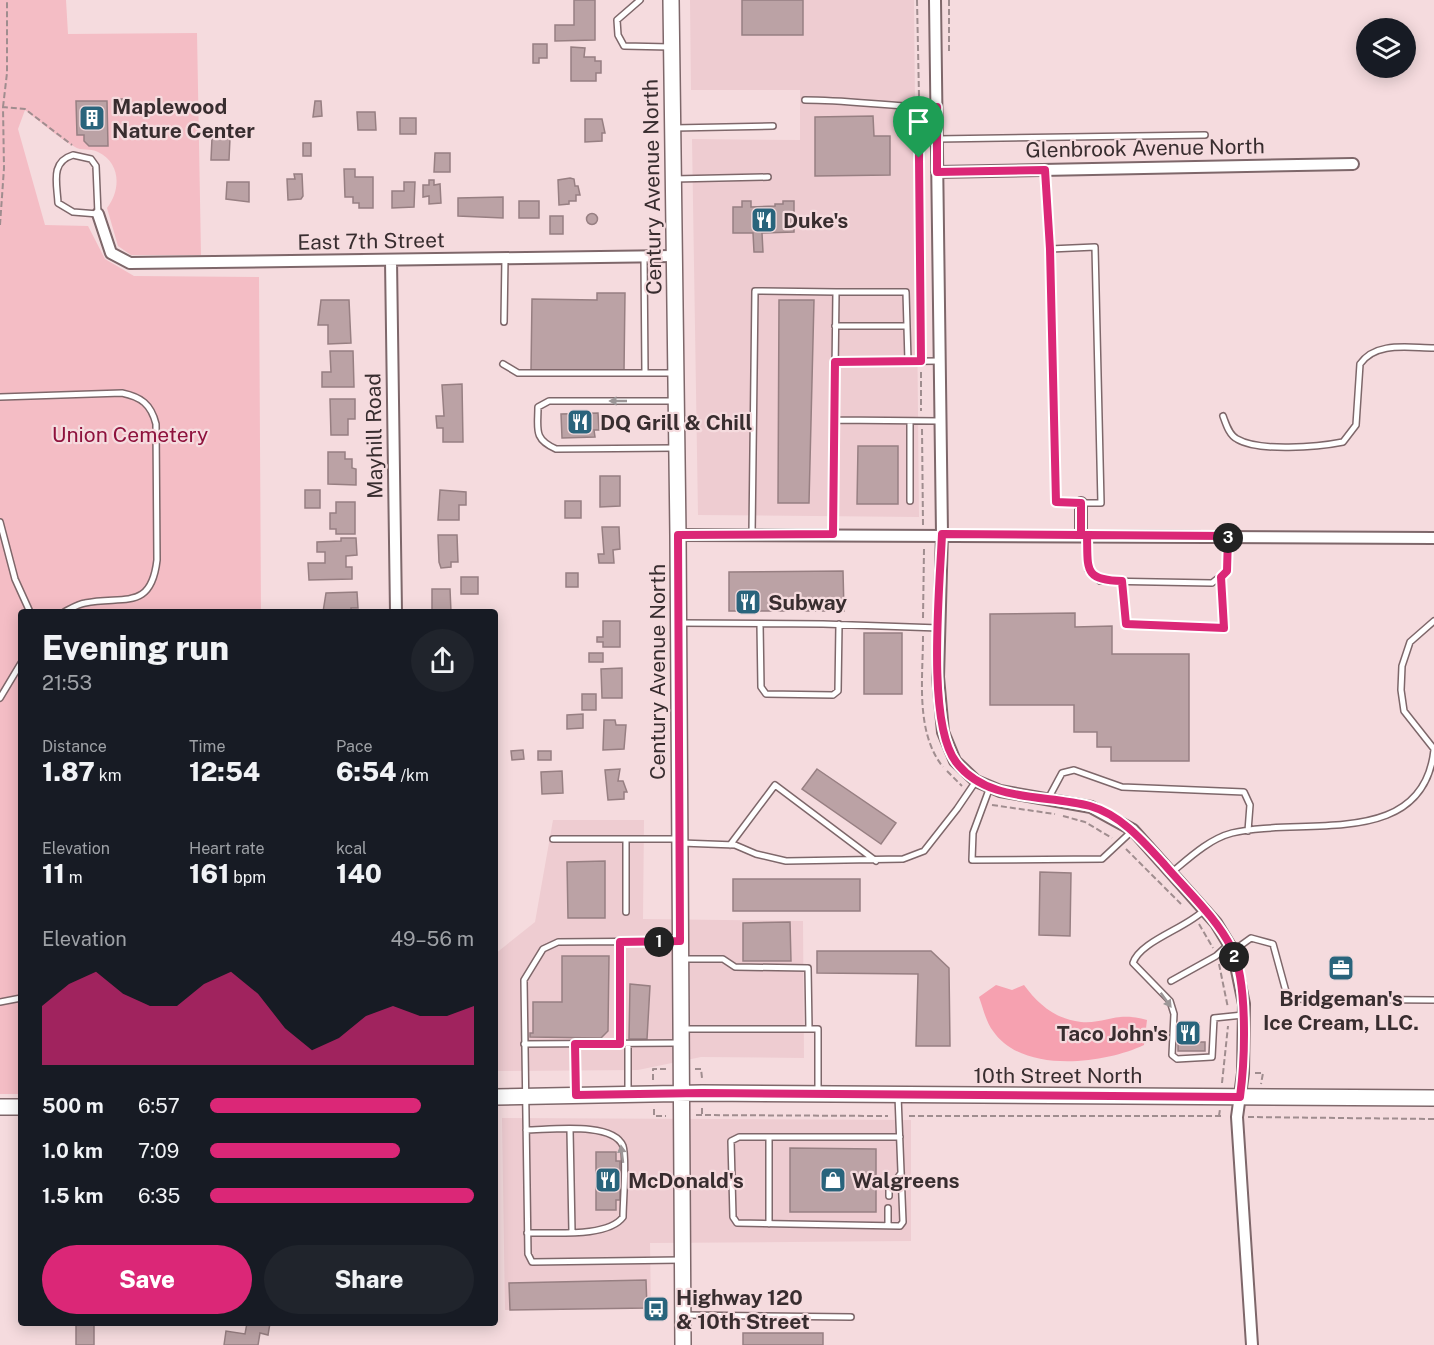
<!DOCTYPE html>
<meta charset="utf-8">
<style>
:root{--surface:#171b24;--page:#20242c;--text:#f1f3f6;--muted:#9ea1a6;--accent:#db2777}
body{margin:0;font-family:"Public Sans",sans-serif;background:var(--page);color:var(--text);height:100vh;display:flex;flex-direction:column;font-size:22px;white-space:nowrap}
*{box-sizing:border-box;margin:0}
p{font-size:20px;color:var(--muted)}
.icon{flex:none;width:33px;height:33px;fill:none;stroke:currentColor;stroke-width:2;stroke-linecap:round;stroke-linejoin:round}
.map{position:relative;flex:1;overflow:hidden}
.panel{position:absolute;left:18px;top:609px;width:480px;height:717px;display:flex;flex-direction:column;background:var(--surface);border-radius:6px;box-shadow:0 3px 15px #0003}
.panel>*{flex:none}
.controls{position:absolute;left:1356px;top:18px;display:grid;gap:12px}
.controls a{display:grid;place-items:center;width:60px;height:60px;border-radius:50%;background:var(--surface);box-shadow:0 3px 15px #0003;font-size:30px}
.pin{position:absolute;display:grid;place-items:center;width:51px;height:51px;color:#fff;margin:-62px -26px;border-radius:50% 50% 50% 0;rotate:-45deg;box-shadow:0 0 6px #0007}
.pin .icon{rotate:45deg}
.km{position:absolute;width:30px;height:30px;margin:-15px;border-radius:50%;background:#222;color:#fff;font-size:16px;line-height:30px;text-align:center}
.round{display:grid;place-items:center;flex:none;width:63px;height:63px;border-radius:32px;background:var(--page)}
.summary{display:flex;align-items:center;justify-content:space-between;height:102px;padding:0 24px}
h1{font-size:33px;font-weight:800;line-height:45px}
.metrics{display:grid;grid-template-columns:repeat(3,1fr);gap:9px;height:102px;padding:6px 24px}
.metrics div{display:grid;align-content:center}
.metrics b{font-size:26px;font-weight:800}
.metrics small{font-size:16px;font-weight:400}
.metrics p{font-size:16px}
.chart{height:168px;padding:12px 24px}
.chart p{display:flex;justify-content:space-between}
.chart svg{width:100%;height:108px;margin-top:6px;fill:var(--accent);opacity:.7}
.action{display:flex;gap:12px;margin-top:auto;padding:12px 24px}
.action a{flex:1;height:69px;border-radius:36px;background:var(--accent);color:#fff;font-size:24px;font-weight:800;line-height:69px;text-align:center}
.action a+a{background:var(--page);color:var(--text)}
ul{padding:0 24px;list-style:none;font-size:20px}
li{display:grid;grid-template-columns:96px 72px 1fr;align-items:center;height:45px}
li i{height:15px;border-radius:8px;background:var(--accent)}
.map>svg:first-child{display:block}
</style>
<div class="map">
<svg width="1434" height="1345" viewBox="0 0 1434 1345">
<rect width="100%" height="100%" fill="#f5dbde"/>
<path fill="#eeccd1" d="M690 0H914L919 517 698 515 692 139 800 140V90H691Z
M553 820H644L643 919 803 921 804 1058 701 1057 638 1070 495 1071V954L535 922Z
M502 1118 911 1120V1241L650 1243 651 1308 505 1310Z"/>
<path fill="#f4bdc5" d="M0 0H66L68 34 197 33 201 255H131L118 246 107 208C121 190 121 163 98 152 90 148 81 151 75 147 57 137 41 122 25 110L18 129 45 225 88 226 105 259 134 276 259 277 261 612H21V1094H0Z"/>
<path fill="#f6a1b0" d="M996 985 1012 990 1024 985C1038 1004 1055 1019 1081 1022 1106 1024 1116 1011 1147 1020L1144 1045C1104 1064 1022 1074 993 1031 986 1022 983 1008 979 997Z"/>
<path fill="#bba2a5" stroke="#977f82" stroke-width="1.5" d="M574 0H595V40L555 41V25H574Z
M742 0H803V35H742Z
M533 44H547V58H539V63H533Z
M571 47 585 48 584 57H595V61H601V73H596V81H571Z
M116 99H124V115H116Z
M76 101H107L108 146H89L84 141V135H77Z
M315 101H321L322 116 313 117Z
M357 112H375L376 130H358Z
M873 116 874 136H890V175L815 176V117Z
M400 118H416V134H400Z
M585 119H602L605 133H602V141L585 142Z
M212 138H230L229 160H211Z
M303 143H311V156H303Z
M435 153H450V172H434Z
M344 169H355V177H373V208H359V203H353V197H345Z
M294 174H302L303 196 301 199 288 200 287 179H295Z
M570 178 574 179 575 186H578L580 195H576V201H569V204L559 205 558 180Z
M429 180H434V185L440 184 441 203 429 204V196L423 197V185H429Z
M227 182H249V202L226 199Z
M404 182H415L414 207 392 208V191H404Z
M503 197V218L458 216V198Z
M519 201H539V218H519Z
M742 201H751V207L775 206V204H783V201H794V232L762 233 763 252H754L753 233H733V207H742Z
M586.5 219a5.5 5.5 0 1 1 11 0a5.5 5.5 0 1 1-11 0Z
M550 216H563V234H550Z
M597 293H625L624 372 531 371 532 299 597 300Z
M321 300H349L351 343 328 344V325H318Z
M779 300H814L809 503H778Z
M330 351H353L354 387H322V372H331Z
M462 384 463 442H443V428H437L436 416H444L442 385Z
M330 399H355V419H348V435H331Z
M598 413 599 430H594L595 437 562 438 561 414Z
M858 446H898V504H857Z
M328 452H345V459H352V468L356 469V485L328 484Z
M600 476H620V506L600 507Z
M305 490H320V508H305Z
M440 490 466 492V505H459V520H438Z
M565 501H581V518H565Z
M336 502H355V534H336V529H330V513H336Z
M602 527H619L620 549 613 550 614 563H599L598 554H604Z
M438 535H457L458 562H451V567L441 568 439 562Z
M341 538H356L357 555 346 556V567H352V579L309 580 308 563H325V552H317V542L341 541Z
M843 571 844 611H729V572Z
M566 573H578V587H566Z
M461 577H478V594H461Z
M432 589H450L451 612H432Z
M357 592 358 608H351V612H323L326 593Z
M1075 613V627L1112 626V654H1189V761H1111V747H1097V732H1074V705H990V614Z
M603 621H620V647H603V642H597V637H603Z
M864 633H902V694H864Z
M589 653H603V662H589Z
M622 668V698H602L601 669Z
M582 694H596V710H582Z
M583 714V728L567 729V715Z
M604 720H615L616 725H626L624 749 603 750Z
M523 750 524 759 512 760 511 751Z
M538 751H551V760H538Z
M620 769 618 781H623L627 792H624V799L608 800 605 770Z
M817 769 896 823 881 844 802 789Z
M562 771 563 793 542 794 541 772Z
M605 861V918H568L567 862Z
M1040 872 1071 873 1070 936 1039 935Z
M733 879H860V911H733Z
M790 922 791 961H743V923Z
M817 951H931L949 968 950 1046H916L918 974 817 973Z
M562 956H609L608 1031 601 1038 530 1037V1033H533V1002H562Z
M630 984 650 986 647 1039H629Z
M1178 1023H1199V1042H1205V1051H1178Z
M790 1148 876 1149V1212H790Z
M596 1152H616V1161H620V1200H616V1210H596Z
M646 1280 647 1308 510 1310 509 1283Z
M76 1323H94V1345H76Z
M247 1323H270L268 1335 260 1333 258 1345H224L226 1331 245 1334Z
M743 1333H823V1345H743Z"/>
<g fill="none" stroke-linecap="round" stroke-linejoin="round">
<g stroke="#7e676a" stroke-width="8">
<path id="service" d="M640 0 617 20 618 35 624 46 670 47
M805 100C850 100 892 107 937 107
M674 128 773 126
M937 139 1205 135
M73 155 91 159 96 166 98 214 73 212 58 203C57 183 50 162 73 155Z
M1045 170 1050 249 1056 503H1101L1095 247 1050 249
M674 179 768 177
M836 292H906L908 361
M504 322 505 258
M835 326H907
M835 362 940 361
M503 364 518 373H645L644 256
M645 373H674
M0 397 122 393C141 397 151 404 156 424L157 560C151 612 123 595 85 603 78 604 70 609 64 612
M1223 416C1226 424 1229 435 1237 439 1259 452 1318 447 1343 442L1356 425 1360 364C1376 341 1409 348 1434 348
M834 420 940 421
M674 448 556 449C533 439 538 429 538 407L549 401H675
M910 501V421
M0 522 15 579 30 612
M752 534 755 291 836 292 833 534
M1087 537 1088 570 1100 581 1212 583 1227 571 1228 536
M1122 581 1126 624 1224 628 1221 577
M1434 621 1410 642 1402 666 1401 690 1404 711 1434 749
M679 623 823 624 939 628
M760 624 761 687 766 694 833 695 838 691 839 624
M0 698 21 663
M990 787 973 833 972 860 1102 859 1132 831
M1048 799 1062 773 1074 770 1122 787 1244 792 1250 805 1248 831
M553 839H678
M626 839V912
M681 843 735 845 756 854 786 861 903 859 924 851 957 809 976 781
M730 845 775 785 876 861
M1171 873C1189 858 1209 839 1232 833 1302 816 1423 851 1434 750
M1204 910C1187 928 1140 941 1133 963L1170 1001 1174 1014 1172 1055 1177 1059 1212 1057 1214 1018 1243 1015
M679 941 558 942 543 949 524 980 528 1254 532 1262 681 1260
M620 942V1044
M1233 951 1251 938 1273 944 1288 999 1434 1000
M681 959H723L735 967 808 968 809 1029
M1171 981 1216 956 1229 944
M0 1002 21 998
M684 1029H818V1092
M524 1044 678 1043
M575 1044 576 1093
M628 1044V1093
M898 1096 903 1222 900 1226 737 1223 733 1217 731 1141 739 1137H900
M526 1130C549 1130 613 1121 623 1146 627 1157 623 1203 623 1217 608 1238 551 1232 527 1233
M570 1130 572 1232
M769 1137V1224
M684 1184 731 1183
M889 1196V1190L901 1173
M888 1226V1208
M685 1315 851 1317"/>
</g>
<g stroke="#7e676a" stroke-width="14">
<path id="minor" d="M935 0 942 534 938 677 943 732 955 761 976 781 1000 791 1091 807 1133 830 1216 923 1233 951 1244 1004 1243 1073 1237 1117 1252 1345
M937 172 1353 164
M98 214 111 253 130 263 674 256
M391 260 396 612
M1081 503V535
M678 535 1434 538"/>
</g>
<g stroke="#7e676a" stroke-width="18">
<path id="secondary" d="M671 0 678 535 683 1345
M495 1097 702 1093 1434 1098
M0 1107H21"/>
</g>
<path stroke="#a08d8f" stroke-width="2" stroke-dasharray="6 3" stroke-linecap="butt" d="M917 0 919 96
M949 0V54
M3 107 7 73V0
M919 117 921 351
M0 225 4 168 3 107 25 109 72 145
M921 372V411
M922 429 923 525
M923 618 924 549
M923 636C923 678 915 732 943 767
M947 771 962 786
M992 805 1055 814
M1063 816 1085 822 1112 838
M1126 849 1181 904
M1199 924 1213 948
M1219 964 1228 1008
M695 1069H701L702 1078
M1255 1073H1263L1261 1084
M653 1080V1069H666
M1222 1083 1228 1026
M702 1108V1115
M654 1109V1116H666
M696 1115 888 1116
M909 1116H1224
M1219 1116 1220 1109
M1248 1117 1434 1119"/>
<use href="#service" stroke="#fff" stroke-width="5"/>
<use href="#minor" stroke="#fff" stroke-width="10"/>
<use href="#secondary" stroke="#fff" stroke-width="15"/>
</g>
<defs><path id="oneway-solid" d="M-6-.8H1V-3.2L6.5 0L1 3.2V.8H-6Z" transform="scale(1.5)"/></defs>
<g fill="#9c9697">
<use href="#oneway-solid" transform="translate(618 401) rotate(-180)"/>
<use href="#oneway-solid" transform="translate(1166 1000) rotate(54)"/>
<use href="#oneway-solid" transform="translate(622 1154) rotate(-97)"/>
</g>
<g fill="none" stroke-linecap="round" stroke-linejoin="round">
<g stroke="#fff" stroke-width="12">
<path id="route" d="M919 158 921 361 835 362 833 534 678 535 680 941 620 942V1044H575L576 1095 702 1093 1240 1097C1245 1060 1248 982 1232 949 1216 917 1187 891 1164 864 1143 841 1121 815 1090 806 1045 794 987 803 956 762 926 723 940 585 942 534L1081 535H1087C1088 569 1083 580 1122 581L1126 624 1224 628 1221 577 1227 571 1228 536 1087 535H1081V503L1056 502 1050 249 1045 170 937 172V107H919V158"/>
</g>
<use href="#route" stroke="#db2777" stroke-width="8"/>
</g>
<defs>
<g id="building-square" transform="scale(1.35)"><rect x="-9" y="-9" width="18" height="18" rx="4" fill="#29647c" stroke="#f5dbde"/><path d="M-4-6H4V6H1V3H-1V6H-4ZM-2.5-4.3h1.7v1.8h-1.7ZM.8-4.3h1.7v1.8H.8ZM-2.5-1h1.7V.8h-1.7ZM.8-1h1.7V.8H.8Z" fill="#fff"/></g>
<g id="restaurant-square" transform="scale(1.35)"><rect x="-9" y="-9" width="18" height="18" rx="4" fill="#29647c" stroke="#f5dbde"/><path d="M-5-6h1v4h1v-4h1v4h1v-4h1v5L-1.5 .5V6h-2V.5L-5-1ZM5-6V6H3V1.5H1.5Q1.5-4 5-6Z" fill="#fff"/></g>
<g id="office-square" transform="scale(1.35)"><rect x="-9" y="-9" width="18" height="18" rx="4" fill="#29647c" stroke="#f5dbde"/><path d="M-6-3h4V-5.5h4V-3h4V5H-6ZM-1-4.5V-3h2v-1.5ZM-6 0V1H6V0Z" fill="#fff"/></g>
<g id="shop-square" transform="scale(1.35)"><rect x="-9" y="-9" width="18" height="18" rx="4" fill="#29647c" stroke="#f5dbde"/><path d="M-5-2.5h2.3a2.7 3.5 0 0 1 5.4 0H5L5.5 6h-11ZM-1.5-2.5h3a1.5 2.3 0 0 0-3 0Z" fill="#fff"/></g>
<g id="bus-square" transform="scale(1.35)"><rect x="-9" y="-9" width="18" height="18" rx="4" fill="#29647c" stroke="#f5dbde"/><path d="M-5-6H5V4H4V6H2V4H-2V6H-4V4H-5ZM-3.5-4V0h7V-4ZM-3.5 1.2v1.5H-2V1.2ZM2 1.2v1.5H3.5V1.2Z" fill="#fff"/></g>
</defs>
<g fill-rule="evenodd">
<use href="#building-square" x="92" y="118"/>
<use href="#restaurant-square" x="764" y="220"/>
<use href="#restaurant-square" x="580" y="422"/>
<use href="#restaurant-square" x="748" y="602"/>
<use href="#office-square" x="1341" y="968"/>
<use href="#restaurant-square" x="1188" y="1033"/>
<use href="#restaurant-square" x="608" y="1180"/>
<use href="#shop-square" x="833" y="1180"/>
<use href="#bus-square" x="656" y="1309"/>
</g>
<g text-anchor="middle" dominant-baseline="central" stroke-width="4.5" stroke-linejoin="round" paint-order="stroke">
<g font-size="21" font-weight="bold" fill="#382d2f" stroke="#f5dbde" text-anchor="start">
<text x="112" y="106">Maplewood<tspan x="112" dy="24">Nature Center</tspan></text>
<text x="783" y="220">Duke's</text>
<text x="600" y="422">DQ Grill &amp; Chill</text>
<text x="768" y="602">Subway</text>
<text x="1341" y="998" text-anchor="middle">Bridgeman's<tspan x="1341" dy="24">Ice Cream, LLC.</tspan></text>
<text x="1168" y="1033" text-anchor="end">Taco John's</text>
<text x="628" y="1180">McDonald's</text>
<text x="852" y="1180">Walgreens</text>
<text x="676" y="1297">Highway 120<tspan x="676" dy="24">&amp; 10th Street</tspan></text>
</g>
<g font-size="21" fill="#382d2f" stroke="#f5dbde">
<text transform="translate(1145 148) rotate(-1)">Glenbrook Avenue North</text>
<text transform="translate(652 187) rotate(-91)">Century Avenue North</text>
<text transform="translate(371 241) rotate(-1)">East 7th Street</text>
<text transform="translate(374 436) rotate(-91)">Mayhill Road</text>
<text transform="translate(657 672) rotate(-90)">Century Avenue North</text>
<text x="1058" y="1075">10th Street North</text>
</g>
<g font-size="21" fill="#8e123d" stroke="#f5dbde">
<text x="130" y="434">Union Cemetery</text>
</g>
</g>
</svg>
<div class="controls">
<a><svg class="icon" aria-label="layers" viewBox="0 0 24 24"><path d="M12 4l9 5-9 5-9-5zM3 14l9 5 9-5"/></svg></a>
</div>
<div class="pin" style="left:919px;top:158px;background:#1e9e55"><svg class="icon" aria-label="arrive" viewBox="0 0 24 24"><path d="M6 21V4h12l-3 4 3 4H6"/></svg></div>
<b class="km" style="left:659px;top:942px">1</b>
<b class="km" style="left:1234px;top:957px">2</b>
<b class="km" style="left:1228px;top:538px">3</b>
<section class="panel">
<div class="summary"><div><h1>Evening run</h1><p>21:53</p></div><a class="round"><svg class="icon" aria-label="share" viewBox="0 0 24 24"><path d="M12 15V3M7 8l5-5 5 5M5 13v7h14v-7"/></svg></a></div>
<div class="metrics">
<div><p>Distance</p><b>1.87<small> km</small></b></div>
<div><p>Time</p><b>12:54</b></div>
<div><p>Pace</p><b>6:54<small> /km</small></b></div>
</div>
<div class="metrics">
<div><p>Elevation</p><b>11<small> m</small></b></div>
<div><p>Heart rate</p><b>161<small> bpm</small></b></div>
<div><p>kcal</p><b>140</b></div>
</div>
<div class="chart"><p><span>Elevation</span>49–56 m</p>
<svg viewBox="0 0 160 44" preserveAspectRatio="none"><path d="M0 44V20L10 11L20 6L30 15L40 20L50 20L60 11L70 6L80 15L90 29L100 38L110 33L120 24L130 20L140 24L150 24L160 20V44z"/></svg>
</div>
<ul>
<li><b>500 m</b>6:57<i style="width:80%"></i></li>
<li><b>1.0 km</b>7:09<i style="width:72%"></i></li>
<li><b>1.5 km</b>6:35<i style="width:100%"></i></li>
</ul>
<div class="action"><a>Save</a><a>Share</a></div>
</section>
</div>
